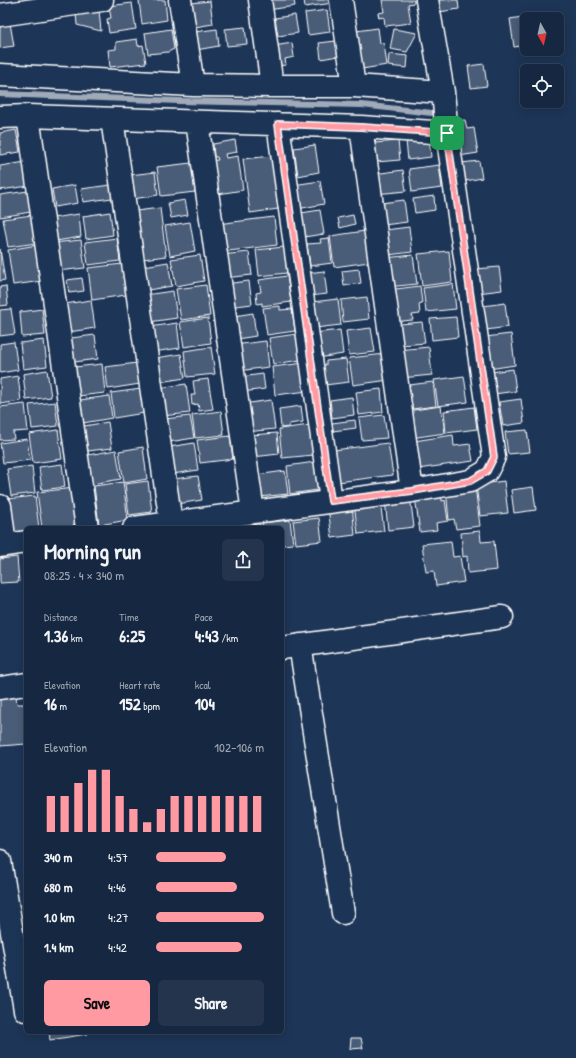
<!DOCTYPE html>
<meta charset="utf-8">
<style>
:root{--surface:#162841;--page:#23344c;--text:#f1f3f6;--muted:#9ea6b1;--line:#35445a;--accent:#ff9aa2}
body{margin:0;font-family:"Patrick Hand",sans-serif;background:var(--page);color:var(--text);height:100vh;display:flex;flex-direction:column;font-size:15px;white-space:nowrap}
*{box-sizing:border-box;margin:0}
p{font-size:13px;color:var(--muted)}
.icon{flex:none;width:22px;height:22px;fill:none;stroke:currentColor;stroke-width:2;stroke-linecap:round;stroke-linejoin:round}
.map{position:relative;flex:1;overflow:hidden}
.details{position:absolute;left:24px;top:526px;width:260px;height:508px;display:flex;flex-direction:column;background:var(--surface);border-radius:6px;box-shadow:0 2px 10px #0003,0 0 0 1px var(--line)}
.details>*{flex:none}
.needle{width:26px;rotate:172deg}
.controls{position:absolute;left:520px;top:12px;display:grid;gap:8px}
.controls a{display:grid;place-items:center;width:44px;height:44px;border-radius:6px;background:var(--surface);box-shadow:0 2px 10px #0003,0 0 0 1px var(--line);font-size:20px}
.pin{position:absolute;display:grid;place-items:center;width:34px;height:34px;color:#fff;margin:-17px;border-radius:8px;box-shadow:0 2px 6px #0006}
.round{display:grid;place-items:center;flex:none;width:42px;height:42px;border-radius:6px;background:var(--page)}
.headline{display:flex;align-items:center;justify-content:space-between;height:68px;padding:0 20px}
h1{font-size:22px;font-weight:700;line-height:30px}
.stats{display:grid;grid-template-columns:repeat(3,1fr);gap:6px;height:68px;padding:4px 20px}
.stats div{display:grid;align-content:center}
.stats b{font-size:17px;font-weight:700}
.stats small{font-size:11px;font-weight:400}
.stats p{font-size:11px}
.chart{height:112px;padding:8px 20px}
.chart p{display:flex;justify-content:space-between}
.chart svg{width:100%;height:72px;margin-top:4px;stroke:var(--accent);stroke-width:6}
.cta{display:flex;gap:8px;margin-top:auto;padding:8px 20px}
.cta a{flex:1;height:46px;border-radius:6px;background:var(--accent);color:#111;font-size:16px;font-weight:700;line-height:46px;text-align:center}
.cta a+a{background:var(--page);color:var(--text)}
ul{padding:0 20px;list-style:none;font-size:13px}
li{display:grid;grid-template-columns:64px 48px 1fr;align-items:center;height:30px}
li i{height:10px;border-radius:5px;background:var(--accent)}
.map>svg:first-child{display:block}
</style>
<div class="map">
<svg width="576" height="1058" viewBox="0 0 576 1058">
<rect width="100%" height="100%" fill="#1d3557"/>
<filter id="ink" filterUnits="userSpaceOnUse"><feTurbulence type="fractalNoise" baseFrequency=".025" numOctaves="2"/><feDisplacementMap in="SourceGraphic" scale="8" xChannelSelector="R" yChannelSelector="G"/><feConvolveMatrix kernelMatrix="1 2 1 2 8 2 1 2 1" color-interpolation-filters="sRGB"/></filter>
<g filter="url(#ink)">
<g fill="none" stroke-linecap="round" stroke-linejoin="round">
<path stroke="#a0aab8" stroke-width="6" d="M0 94 179 101 362 105 432 113"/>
</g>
<path fill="#4a5d79" stroke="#fff" d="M143 0H165L167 20 142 24 139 1Z
M271 0H294L295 6 268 10Z
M304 0H333V3L305 7Z
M382 0H414V3L408 4 411 23 385 26 384 17 379 18 378 13 384 12Z
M437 0H458L459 9 439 12Z
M210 1 213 24 189 28 191 3Z
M132 3 136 29 109 33 107 19 111 18 109 6Z
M99 10 101 31 77 25 76 13Z
M327 10 330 32 308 35 305 13Z
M540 14 541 19H527V45L514 47 510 19Z
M295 15 298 33 278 36 275 18Z
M10 23 14 46 0 48V25Z
M245 27 247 44 227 46 225 29Z
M378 28 380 43 384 44 387 65 362 69 356 31Z
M171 29 174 49 168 52 148 54 145 33Z
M217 29 219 46 196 50 194 32Z
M394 29 417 33 407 52 390 49Z
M137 39 138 46 143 45 146 63 110 67 108 50 116 49V42Z
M336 41 338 56 321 59 319 43Z
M292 43 294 57 285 59 286 65 277 66 274 46Z
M389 54 408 56 407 68 388 66Z
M484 64 487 86 471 88 468 66Z
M465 120 467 129 474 128 478 153 459 156 456 121Z
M16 130 20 152 0 155V133Z
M429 138 431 157 408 160 406 141Z
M235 140 237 152 225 154 226 158 238 156 243 190 212 195 207 161 218 160 217 157H214L213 144Z
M398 141 400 160 376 162 374 143Z
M315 145 319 172 298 176 294 148Z
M272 156 278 209 250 213 243 159Z
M479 161 482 178 460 182 461 163Z
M26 162 29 186 0 190V166Z
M191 163 195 192 161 196 157 167Z
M439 165 442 188 412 192 409 169Z
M403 170 406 191 376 194 374 174Z
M155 172 158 195 133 199 130 175Z
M320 181 324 204 297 209 293 185Z
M75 185 78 203 55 207 52 189Z
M110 185 112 198 83 202 81 189Z
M28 191 31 212 0 217V195Z
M434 196 435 210 415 213 413 199Z
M185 200 188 215 171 218 168 203Z
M404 200 407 222 384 225 382 203Z
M160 208 166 256 143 259 136 211Z
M320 210 324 234 304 237 301 213Z
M110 212 113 235 86 239 83 216Z
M79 214 81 237 56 241 53 218Z
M32 215 37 243 8 247 3 219Z
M353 215 355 224 340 228 338 218Z
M274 217 277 245 221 252 217 224Z
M190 222 195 251 170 256 165 226Z
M409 227 412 252 388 255 385 230Z
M365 231 369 262 334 267 330 236Z
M117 238 120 261 88 265 85 242Z
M329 238 332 263 310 266 307 244 321 243 320 239Z
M81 240 85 268 57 271 53 243Z
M37 245 42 281 13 285 8 250Z
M284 247 287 273 259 276 256 250Z
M0 249 5 280 0 281Z
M449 251 452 282 422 286 418 254Z
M249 252 252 275 224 278 221 255Z
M200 255 204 281 176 286 171 259Z
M413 255 417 284 388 287 385 258Z
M168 262 172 286 148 290 144 266Z
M122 264 126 295 92 300 88 268Z
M499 267 502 290 478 293 476 269Z
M359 269 361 283 344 286 342 271Z
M324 271 327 294 310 296 307 273Z
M287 276 291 302 262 306V303L257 304 256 293 261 292 259 280Z
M82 278 84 291 69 293 67 280Z
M249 281 252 304 228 307 225 284Z
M453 284 456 309 426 312 423 288Z
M206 285 210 316 181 320 176 289Z
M6 286 8 305 0 306V287Z
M420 286 422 303 419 304 420 314 412 315 413 320 392 322 388 290Z
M173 291 177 318 149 322 145 295Z
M367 297 369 319 343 322 341 300Z
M338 299 341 325 315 328 312 302Z
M91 300 95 328 69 332 65 304Z
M505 303 508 327 486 330 483 306Z
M280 306V310L292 309 295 331 267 335 263 308Z
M11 309 15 334 0 336V310Z
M42 309 45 335 22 337 20 312Z
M253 313 256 336 231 340 228 317Z
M456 317 458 337 432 340 430 319Z
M208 318 211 343 184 347 180 322Z
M422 322 425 343 402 345 400 324Z
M177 323 180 348 153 352 149 327Z
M371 328 375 352 349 355 346 331Z
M340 330 343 354 318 358 315 333Z
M297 334 301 360 273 364 269 338Z
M511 334 515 365 489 369 485 337Z
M95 335 98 359 74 362 71 338Z
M44 340 47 366 23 369 20 343Z
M266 341 269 367 238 371 234 345Z
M14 342 18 370 0 373V344Z
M211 347 215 374 187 377 184 351Z
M429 347 432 375 401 378 397 350Z
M181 354 185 378 159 382 155 358Z
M385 354 389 380 353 385 349 358Z
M346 359 349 382 325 385 323 365H326V361Z
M137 363 140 384 108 389 105 367Z
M304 363 308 391 275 395 272 367Z
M102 364 105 393 78 396 75 367Z
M513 369 516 391 494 394 491 372Z
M47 370 51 397 26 400 23 374Z
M263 374 265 389 242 392 240 377Z
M18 376 21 401 0 404V379Z
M464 376 468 402 438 406 434 380Z
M208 379 213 409 199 411 198 404 192 405 191 395H195L193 381Z
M433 382 436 406 412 409 409 385Z
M186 384 190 413 162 416 158 388Z
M141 389 144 413 114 418 111 393Z
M381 389 383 412 359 415 356 392Z
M109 396 112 418 83 423 80 400Z
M352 397 354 415 332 418 330 400Z
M521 399 524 423 503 426 499 402Z
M271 400 275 429 246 432 243 404Z
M55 402 58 426 32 429 29 405Z
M25 404 28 431 13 432 14 439 0 440V407Z
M301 406 303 422 289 424V427L281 428 279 409Z
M441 406 445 433 411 438 407 411Z
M474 407 477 429 446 433 444 411Z
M221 411 224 435 195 438 192 415Z
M384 415 387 438 362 440 359 418Z
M190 416 194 438 169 442 165 419Z
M355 420 356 428 333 431 332 423Z
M108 422 112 448 88 451 84 426Z
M310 425 314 455 282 458 279 429Z
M58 430 62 459 33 463 29 434Z
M527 430 530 452 508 454 505 432Z
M277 433 279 454 253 457 251 435Z
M453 435 454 446 470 444 473 461 418 469 414 441Z
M230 436 233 459 200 463 197 440Z
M27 439 30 460 3 463 0 443Z
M194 443 198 470 173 474 169 447Z
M388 443 393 475 338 482 334 450Z
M143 447 147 479 124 483 119 451Z
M116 450 121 479 92 484 88 455Z
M315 462 318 490 290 494 287 466Z
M62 464 65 487 42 490 39 467Z
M32 466 35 493 11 496 7 469Z
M285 471 288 494 259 497 256 475Z
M198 476 202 500 177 504 173 479Z
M148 481 152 512 129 515 125 484Z
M504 481 508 513 480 516 476 485Z
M123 482 128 520 99 525 94 486Z
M475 486 480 526 456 529 454 519 449 520 446 489Z
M533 487 536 510 514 513 511 490Z
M75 488 78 515 72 528H42L37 492Z
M441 493 442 501 445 500 448 521 436 523 437 530 420 532 415 497Z
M35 496 39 528H26V532L18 533 10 527 7 499Z
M410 496 414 527 388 530 385 499Z
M380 500 384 531 358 534 354 504Z
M352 505 355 535 332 538 328 508Z
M319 518 322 541 296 544 293 521Z
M290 520 293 544 282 545V528H263L262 523Z
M260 524V528H238L237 526Z
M480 531 481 542 494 541 497 570 468 573 467 556 463 557 461 533Z
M451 541 453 557 460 556 464 582 436 586 434 571 426 572 422 544Z
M17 557 19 582 0 583V559Z
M16 697 17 704H25L26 744 0 746V698Z
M49 1032H86L87 1034 50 1040Z
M351 1038H361L363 1048 350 1049Z"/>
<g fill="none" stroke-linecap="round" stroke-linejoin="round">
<g stroke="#fff" stroke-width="25">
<path id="minor" d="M180 0 193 85
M260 0 272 86
M341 0 354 86
M0 15 102 0
M0 75 193 85 272 86H354L443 92
M28 116 87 528
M0 117 28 116 361 127 447 133
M112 119 171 523
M197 122 253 512
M278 124 331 501
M361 127 412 491
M0 506 5 545
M134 528 412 491 470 481 487 471 494 457 447 133 443 92 427 0
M0 546 26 542
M300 645 343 913
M282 648 502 617
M0 688 26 684
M0 861 25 1010"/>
</g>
<use href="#minor" stroke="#1d3557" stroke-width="22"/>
</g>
</g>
<g fill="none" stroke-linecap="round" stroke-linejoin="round" filter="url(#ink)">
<g stroke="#fff" stroke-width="8">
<path id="route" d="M278 124 361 127 447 133 494 457 487 471 470 481 412 491 331 501Z"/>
</g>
<use href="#route" stroke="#ff9aa2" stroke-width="5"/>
</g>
</svg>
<div class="controls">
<a><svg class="needle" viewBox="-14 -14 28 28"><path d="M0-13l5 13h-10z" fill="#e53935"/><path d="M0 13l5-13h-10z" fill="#9ea6b1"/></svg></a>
<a><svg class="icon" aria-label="locate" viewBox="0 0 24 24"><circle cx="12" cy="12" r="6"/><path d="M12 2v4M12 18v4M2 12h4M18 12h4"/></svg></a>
</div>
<div class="pin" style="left:447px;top:133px;background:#1e9e55"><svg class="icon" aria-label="arrive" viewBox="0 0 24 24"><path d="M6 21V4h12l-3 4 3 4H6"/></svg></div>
<section class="details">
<div class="headline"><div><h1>Morning run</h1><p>08:25 · 4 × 340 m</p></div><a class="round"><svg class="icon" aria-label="share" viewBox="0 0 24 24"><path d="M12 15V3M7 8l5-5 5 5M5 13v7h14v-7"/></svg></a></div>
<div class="stats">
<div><p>Distance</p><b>1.36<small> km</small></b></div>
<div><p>Time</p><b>6:25</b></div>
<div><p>Pace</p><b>4:43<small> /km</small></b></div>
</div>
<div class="stats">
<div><p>Elevation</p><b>16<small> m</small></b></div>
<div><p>Heart rate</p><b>152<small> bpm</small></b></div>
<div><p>kcal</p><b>104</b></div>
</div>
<div class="chart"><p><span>Elevation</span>102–106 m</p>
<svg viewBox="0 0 160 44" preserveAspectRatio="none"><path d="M5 44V22M15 44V22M25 44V14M35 44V6M45 44V6M55 44V22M65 44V30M75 44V38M85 44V30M95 44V22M105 44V22M115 44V22M125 44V22M135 44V22M145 44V22M155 44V22"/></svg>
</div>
<ul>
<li><b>340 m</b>4:57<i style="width:65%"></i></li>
<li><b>680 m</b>4:46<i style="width:75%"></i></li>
<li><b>1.0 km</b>4:27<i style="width:100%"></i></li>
<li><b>1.4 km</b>4:42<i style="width:80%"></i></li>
</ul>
<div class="cta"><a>Save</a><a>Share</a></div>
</section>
</div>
